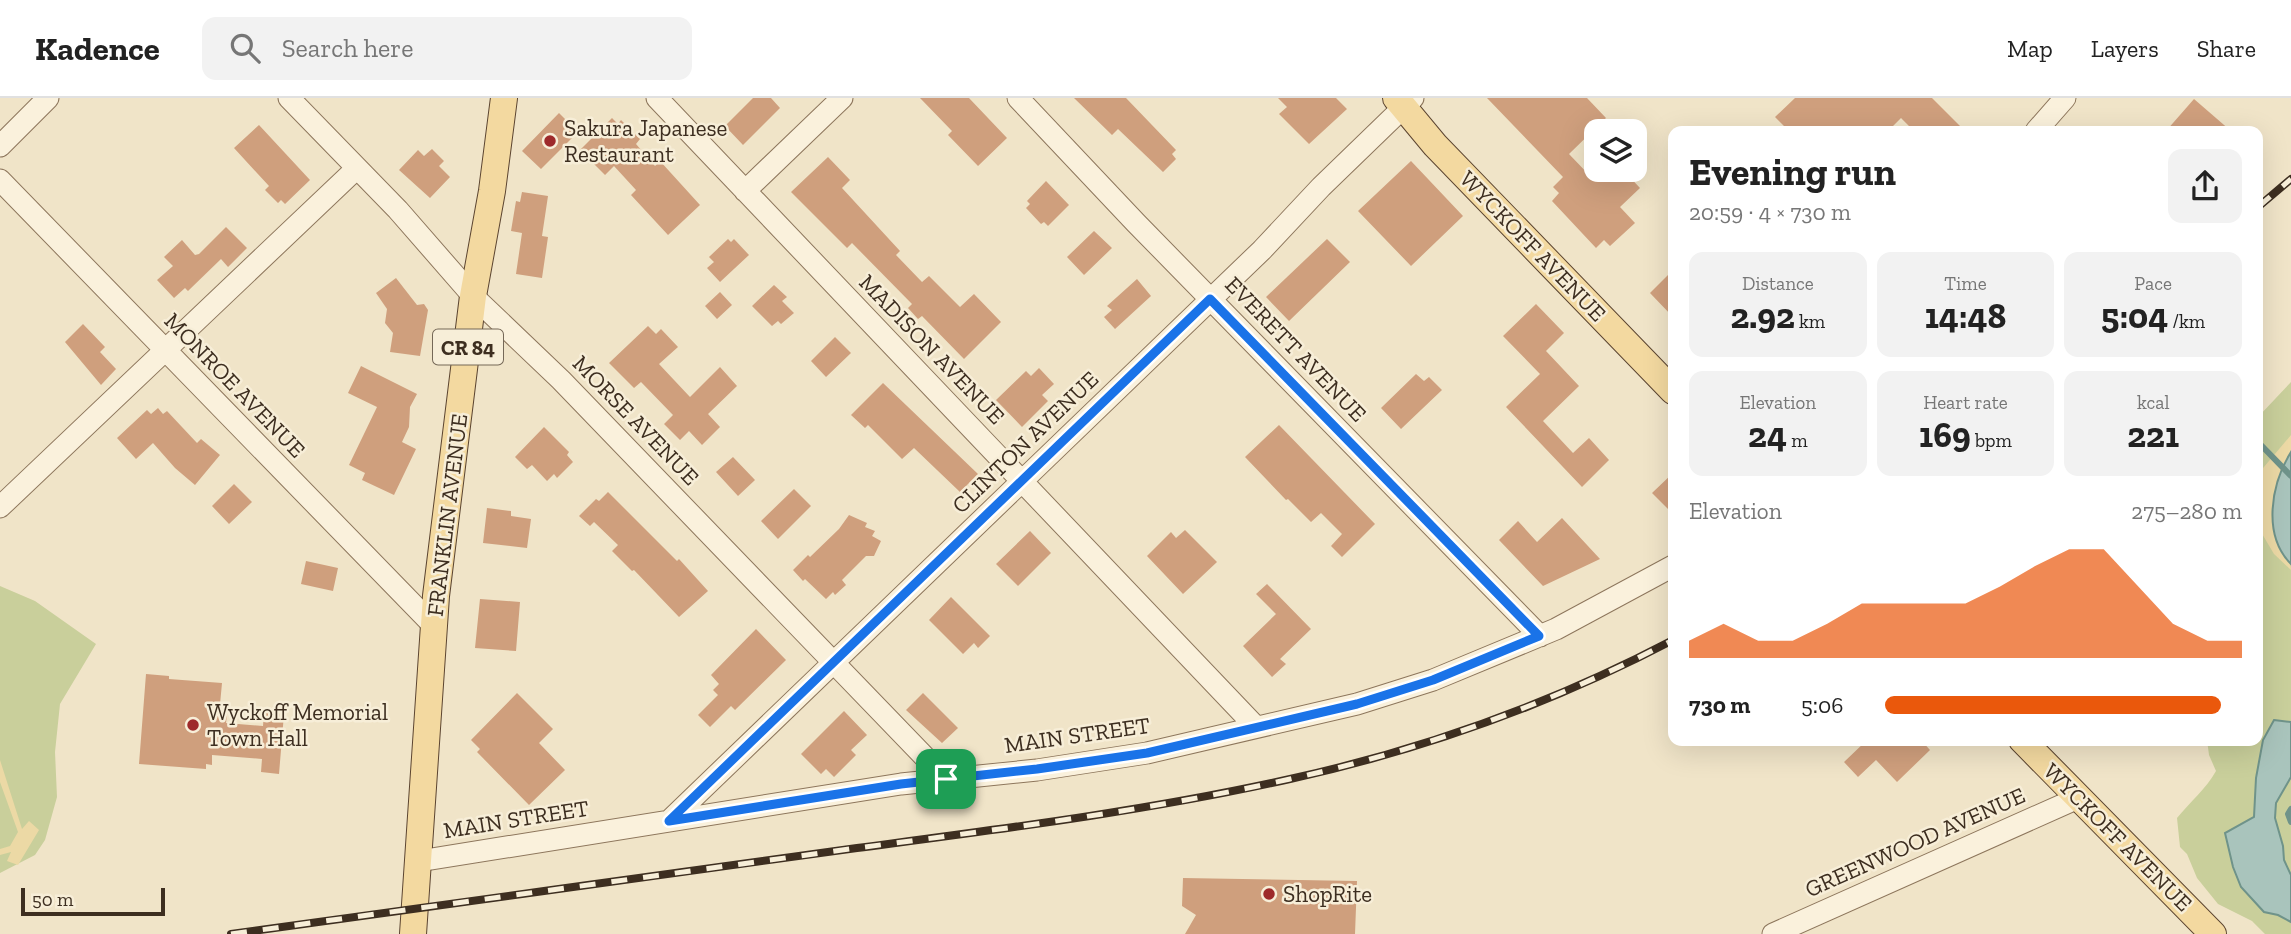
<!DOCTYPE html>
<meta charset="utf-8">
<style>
:root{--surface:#fff;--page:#f2f2f2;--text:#222;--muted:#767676;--line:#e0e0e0;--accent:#ea580c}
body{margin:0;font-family:"Zilla Slab",serif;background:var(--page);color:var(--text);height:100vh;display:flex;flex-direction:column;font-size:26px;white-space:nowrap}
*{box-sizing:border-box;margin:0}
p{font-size:23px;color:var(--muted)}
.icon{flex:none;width:38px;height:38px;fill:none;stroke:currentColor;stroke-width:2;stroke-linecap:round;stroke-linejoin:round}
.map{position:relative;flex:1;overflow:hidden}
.side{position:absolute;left:1668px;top:28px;width:595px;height:620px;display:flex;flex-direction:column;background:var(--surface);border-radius:14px;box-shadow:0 7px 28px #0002}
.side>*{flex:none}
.tools{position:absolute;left:1584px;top:21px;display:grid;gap:14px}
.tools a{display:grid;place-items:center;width:63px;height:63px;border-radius:14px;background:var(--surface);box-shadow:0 7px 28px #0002;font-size:35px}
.scale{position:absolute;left:21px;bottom:18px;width:144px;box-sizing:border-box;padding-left:7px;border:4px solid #3d2e20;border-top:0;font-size:19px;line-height:24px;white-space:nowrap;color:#3d2e20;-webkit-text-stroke:5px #f7eed8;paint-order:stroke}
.pin{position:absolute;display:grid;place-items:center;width:60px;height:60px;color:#fff;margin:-30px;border-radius:14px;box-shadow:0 4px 10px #0006}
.round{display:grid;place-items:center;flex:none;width:74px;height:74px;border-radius:14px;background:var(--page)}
.headline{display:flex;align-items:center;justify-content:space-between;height:119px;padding:0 21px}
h1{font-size:38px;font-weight:800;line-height:52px}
.metrics{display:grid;grid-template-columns:repeat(3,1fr);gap:10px;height:119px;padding:7px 21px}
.metrics div{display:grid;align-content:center;border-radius:14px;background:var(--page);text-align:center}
.metrics b{font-size:35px;font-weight:800}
.metrics small{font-size:19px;font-weight:400}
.metrics p{font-size:19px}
.chart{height:196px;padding:14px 21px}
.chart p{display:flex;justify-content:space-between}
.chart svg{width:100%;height:126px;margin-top:7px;fill:var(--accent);opacity:.7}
ul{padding:0 21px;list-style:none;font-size:23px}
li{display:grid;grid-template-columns:112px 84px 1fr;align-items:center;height:52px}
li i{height:18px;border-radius:9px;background:var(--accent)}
header{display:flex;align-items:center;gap:42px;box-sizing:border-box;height:98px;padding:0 35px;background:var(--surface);border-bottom:2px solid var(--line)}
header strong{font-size:33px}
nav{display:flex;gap:38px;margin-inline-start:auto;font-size:24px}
.search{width:490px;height:63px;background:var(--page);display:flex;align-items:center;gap:18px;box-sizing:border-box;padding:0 24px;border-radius:14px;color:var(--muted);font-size:26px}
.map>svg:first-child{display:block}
</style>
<header>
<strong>Kadence</strong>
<div class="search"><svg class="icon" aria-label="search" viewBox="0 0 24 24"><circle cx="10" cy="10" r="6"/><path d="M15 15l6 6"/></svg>Search here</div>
<nav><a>Map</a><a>Layers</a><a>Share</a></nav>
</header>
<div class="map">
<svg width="2291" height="836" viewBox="0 0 2291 836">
<rect width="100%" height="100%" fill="#f0e4c8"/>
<path fill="#c9cf9b" d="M2291 284V836H2265L2252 823 2218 806 2197 780 2187 756 2180 749 2177 720C2190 704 2206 691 2216 673L2209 657 2207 642H2258V319Z
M0 488 35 503 96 546 60 606 55 654 57 699 45 742 35 757 0 775Z"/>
<path fill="#ecd9a5" d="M2291 337V354L2287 361C2281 383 2267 415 2275 438 2279 450 2291 460 2291 472L2274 456 2258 429V376Z
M0 662 22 731 29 723 39 732 18 767 7 763 11 754 0 757V751L10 748 18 734 0 684Z"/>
<path fill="#a9c4bc" stroke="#6f938a" stroke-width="2" d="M2291 354V466C2262 437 2271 386 2291 354Z
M2274 622 2291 624V679L2276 705 2275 720 2283 748 2284 762 2291 777V824L2278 817 2264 814 2241 789 2233 769 2225 735 2254 719 2256 680 2263 642Z"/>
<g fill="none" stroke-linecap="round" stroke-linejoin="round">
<path stroke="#6f938a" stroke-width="6" d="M2258 344 2291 378
M2291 711 2288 716 2291 724"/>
</g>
<path fill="#cf9f7d" d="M753 0H771L780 10 743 47 725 28Z
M920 0H969L1007 40 978 68 948 37 952 33Z
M1074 0H1126L1176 52 1172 56 1176 61 1163 74 1118 31 1112 37Z
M1278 0H1336L1347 11 1309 46 1279 16 1287 9Z
M1487 0H1587L1606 20 1569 56 1592 80 1600 72H1623L1640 90 1620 109 1635 125 1610 148 1604 142 1596 150 1552 103 1559 95 1553 89 1563 79Z
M1795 0H1932L1965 33H1914L1901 20 1888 33H1789L1775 19Z
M2194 1 2231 33H2166Z
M559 15 578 34 541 71 522 53Z
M612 20 618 26 621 22 640 41 636 46 655 68 660 63 700 107 668 137 631 97 636 92 614 68 605 77 580 52Z
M259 27 310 82 285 106 281 102 278 105 265 92 269 88 234 50Z
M432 51 444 63 439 68 450 79 430 100 399 72 418 52 424 58Z
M828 59 850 82 842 90 900 153 896 157 922 184 929 178 960 209 974 196 1001 224 964 261 922 218 918 221 908 210 912 206 852 145 847 150 791 94Z
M1411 63 1463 118 1411 168 1358 113Z
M1046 83 1069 107 1048 128 1044 124 1041 126 1026 110 1030 106 1027 103Z
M522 94 548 98 542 138 548 139 542 180 516 176 522 135 511 133 516 103 520 104Z
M226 129 247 150 228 169 221 161 188 193 185 190 174 200 157 182 173 168 164 159 182 142 195 157 199 156Z
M1094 133 1112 150 1084 177 1067 159Z
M728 141 731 144 734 141 749 157 720 184 707 170 714 164 709 159Z
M1327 141 1350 164 1289 223 1266 199Z
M1673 172V219L1650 195Z
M396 180 417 207 424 206 428 212 420 258 390 254 393 235 385 225 387 211 376 195Z
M1137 181 1151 198 1115 231 1104 219 1112 212 1107 208Z
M774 187 787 199 782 203 794 215 781 226 778 223 772 228 752 208Z
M720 194 732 207 717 221 705 208Z
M1536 206 1564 235 1546 253 1579 288 1543 323 1573 355 1589 340 1609 362 1582 389 1506 309 1540 276 1503 238Z
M83 226 105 249 100 254 116 271 101 287 65 244Z
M648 228 656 236 661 231 678 249 659 266 690 299 720 269 737 288 708 316 720 329 702 347 689 333 680 342 664 326 673 317 641 284 634 290 609 265Z
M835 239 851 255 826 279 811 263Z
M361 268 417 296 410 309 409 329 402 344 416 351 394 397 362 382 365 375 349 367 377 309 348 295Z
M1039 270 1054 286 1042 297 1048 303 1022 329 996 302 1026 273 1031 278Z
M1416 276 1424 283 1429 279 1442 292 1401 331 1381 310Z
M883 285 978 376 960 394 914 350 902 361 868 327 865 330 851 317Z
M158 310 163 316 167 313 197 345 201 341 220 357 195 387 175 370 153 345 136 361 117 340 147 312 151 316Z
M1279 327 1375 426 1342 459 1331 448 1342 436 1321 415 1311 424 1288 401 1286 402 1245 359Z
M544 329 569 354 567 357 573 364 557 380 554 376 547 383 532 367 527 371 515 359Z
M733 359 755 382 738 398 716 374Z
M1673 375V416L1652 395Z
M234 386 252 404 229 426 212 408Z
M794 391 811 408 778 441 761 423Z
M608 394 677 463 679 461 708 493 679 519 634 472 632 473 612 453 618 447 594 424 590 428 579 418 596 401 599 403Z
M487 410 511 413V418L531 421 527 450 483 445Z
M849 417 867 425 865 429 875 433 872 438 881 443 874 458H866L842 482 846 487 835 497 833 494 826 501 805 481 803 483 793 472 808 457 810 459 839 431Z
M1562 420 1600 461 1543 488 1499 442 1518 423 1537 444Z
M1185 432 1217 464 1183 496 1147 458 1171 434 1176 440Z
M1030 433 1051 455 1018 488 996 466Z
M306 463 338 470 333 493 301 486Z
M1267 486 1311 531 1280 561 1286 566 1272 579 1243 548 1276 516 1256 496Z
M951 499 990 538 978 550 974 545 963 556 929 522Z
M480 501 520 504 516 553 475 550Z
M756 531 786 562 735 612 731 608 710 629 698 617 718 597 713 592 719 586 711 577Z
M146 576 169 578V581L222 585 219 617H227L226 625 263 628 264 615 284 616 279 676 261 674 262 661 212 657V667L206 666V671L139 666Z
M517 595 553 631 539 645 565 672 529 707 477 654 480 651 471 642Z
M923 595 958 630 942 645 906 612Z
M844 613 867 637 851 652 856 657 834 679 826 671 821 676 801 656Z
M1867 642H1921L1930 652 1897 684 1876 662 1858 679 1844 664Z
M1183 780 1357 783 1355 836H1185L1196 817 1182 808Z"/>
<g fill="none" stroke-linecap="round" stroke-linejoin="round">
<g stroke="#8d765c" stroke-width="23">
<path id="minor" d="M289 0 398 112 473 198 561 282 946 681
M657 0 1256 629
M1018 0 1136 125 1540 538
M2036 33 2065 0
M0 48 48 0
M0 82 434 528
M745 93 842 0
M0 409 357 70
M669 723 1262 152 1321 89 1413 0
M419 763 901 686 1037 672 1147 655 1357 606 1433 582 1556 531 1673 468
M1773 836 2078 700"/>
</g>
<g stroke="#5b4430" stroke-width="28">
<path id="major" d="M1396 0 1435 47 1673 293
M2022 642 2213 836
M413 836 436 498 473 198 492 93 504 0"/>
</g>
<use href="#minor" stroke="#faf1dc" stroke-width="21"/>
<use href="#major" stroke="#f3d9a0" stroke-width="26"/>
<g stroke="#3d2e20" stroke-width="8">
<path id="rail" d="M2258 109 2291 81
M231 836C440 807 648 779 857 750 1001 731 1147 713 1290 681 1422 652 1553 605 1673 542"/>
</g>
<use href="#rail" stroke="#f7eed8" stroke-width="5" stroke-dasharray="16" stroke-linecap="butt"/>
</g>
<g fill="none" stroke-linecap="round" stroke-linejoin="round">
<g stroke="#fff" stroke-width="14">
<path id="route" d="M1210 201 1539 538 1433 582 1357 606 1147 655 1037 671 901 686 669 723Z"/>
</g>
<use href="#route" stroke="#1a73e8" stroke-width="9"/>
</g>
<g fill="#9e2a2b" stroke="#f7eed8" stroke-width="2.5">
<circle cx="550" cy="43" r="7"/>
<circle cx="193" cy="627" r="7"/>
<circle cx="1269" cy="796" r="7"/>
</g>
<g text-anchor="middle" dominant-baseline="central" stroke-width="5" stroke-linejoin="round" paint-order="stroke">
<rect fill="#f7eed8" stroke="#756857" stroke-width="2" x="433" y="231.5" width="70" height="35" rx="5"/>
<g font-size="21" font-weight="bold" fill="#3d2e20">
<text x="468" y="249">CR 84</text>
</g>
<g font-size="23" fill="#3d2e20" stroke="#f7eed8" text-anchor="start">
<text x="564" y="30">Sakura Japanese<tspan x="564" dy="26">Restaurant</tspan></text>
<text x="207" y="614">Wyckoff Memorial<tspan x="207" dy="26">Town Hall</tspan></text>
<text x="1283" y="796">ShopRite</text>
</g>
<g font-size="23" fill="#3d2e20" stroke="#f7eed8">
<text transform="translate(1533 148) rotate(46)">WYCKOFF AVENUE</text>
<text transform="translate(932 251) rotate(46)">MADISON AVENUE</text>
<text transform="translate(1296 251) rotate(46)">EVERETT AVENUE</text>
<text transform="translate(235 287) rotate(46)">MONROE AVENUE</text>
<text transform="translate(636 322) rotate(46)">MORSE AVENUE</text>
<text transform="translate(1025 344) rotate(-44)">CLINTON AVENUE</text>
<text transform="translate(447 417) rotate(-83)">FRANKLIN AVENUE</text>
<text transform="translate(1077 637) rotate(-8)">MAIN STREET</text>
<text transform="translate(516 721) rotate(-9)">MAIN STREET</text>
<text transform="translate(2118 739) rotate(45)">WYCKOFF AVENUE</text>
<text transform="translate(1915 744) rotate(-24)">GREENWOOD AVENUE</text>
</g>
</g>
</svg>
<div class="tools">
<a><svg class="icon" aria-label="layers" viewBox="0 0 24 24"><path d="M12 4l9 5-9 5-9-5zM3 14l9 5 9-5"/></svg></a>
</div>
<div class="scale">50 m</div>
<div class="pin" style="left:946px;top:681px;background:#1e9e55"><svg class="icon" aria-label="arrive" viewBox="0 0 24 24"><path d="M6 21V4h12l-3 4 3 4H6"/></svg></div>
<section class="side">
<div class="headline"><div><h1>Evening run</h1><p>20:59 · 4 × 730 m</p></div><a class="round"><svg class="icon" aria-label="share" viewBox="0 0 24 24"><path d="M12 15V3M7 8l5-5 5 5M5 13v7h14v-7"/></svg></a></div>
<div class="metrics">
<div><p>Distance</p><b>2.92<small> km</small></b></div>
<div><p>Time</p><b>14:48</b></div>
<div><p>Pace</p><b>5:04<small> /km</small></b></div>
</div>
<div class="metrics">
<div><p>Elevation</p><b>24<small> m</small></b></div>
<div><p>Heart rate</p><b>169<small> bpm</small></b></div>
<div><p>kcal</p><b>221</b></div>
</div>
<div class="chart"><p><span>Elevation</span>275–280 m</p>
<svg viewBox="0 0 160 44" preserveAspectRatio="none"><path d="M0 44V38L10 32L20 38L30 38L40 32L50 25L60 25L70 25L80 25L90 19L100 12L110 6L120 6L130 19L140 32L150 38L160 38V44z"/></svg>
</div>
<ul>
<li><b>730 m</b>5:06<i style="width:94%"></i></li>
</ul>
</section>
</div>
